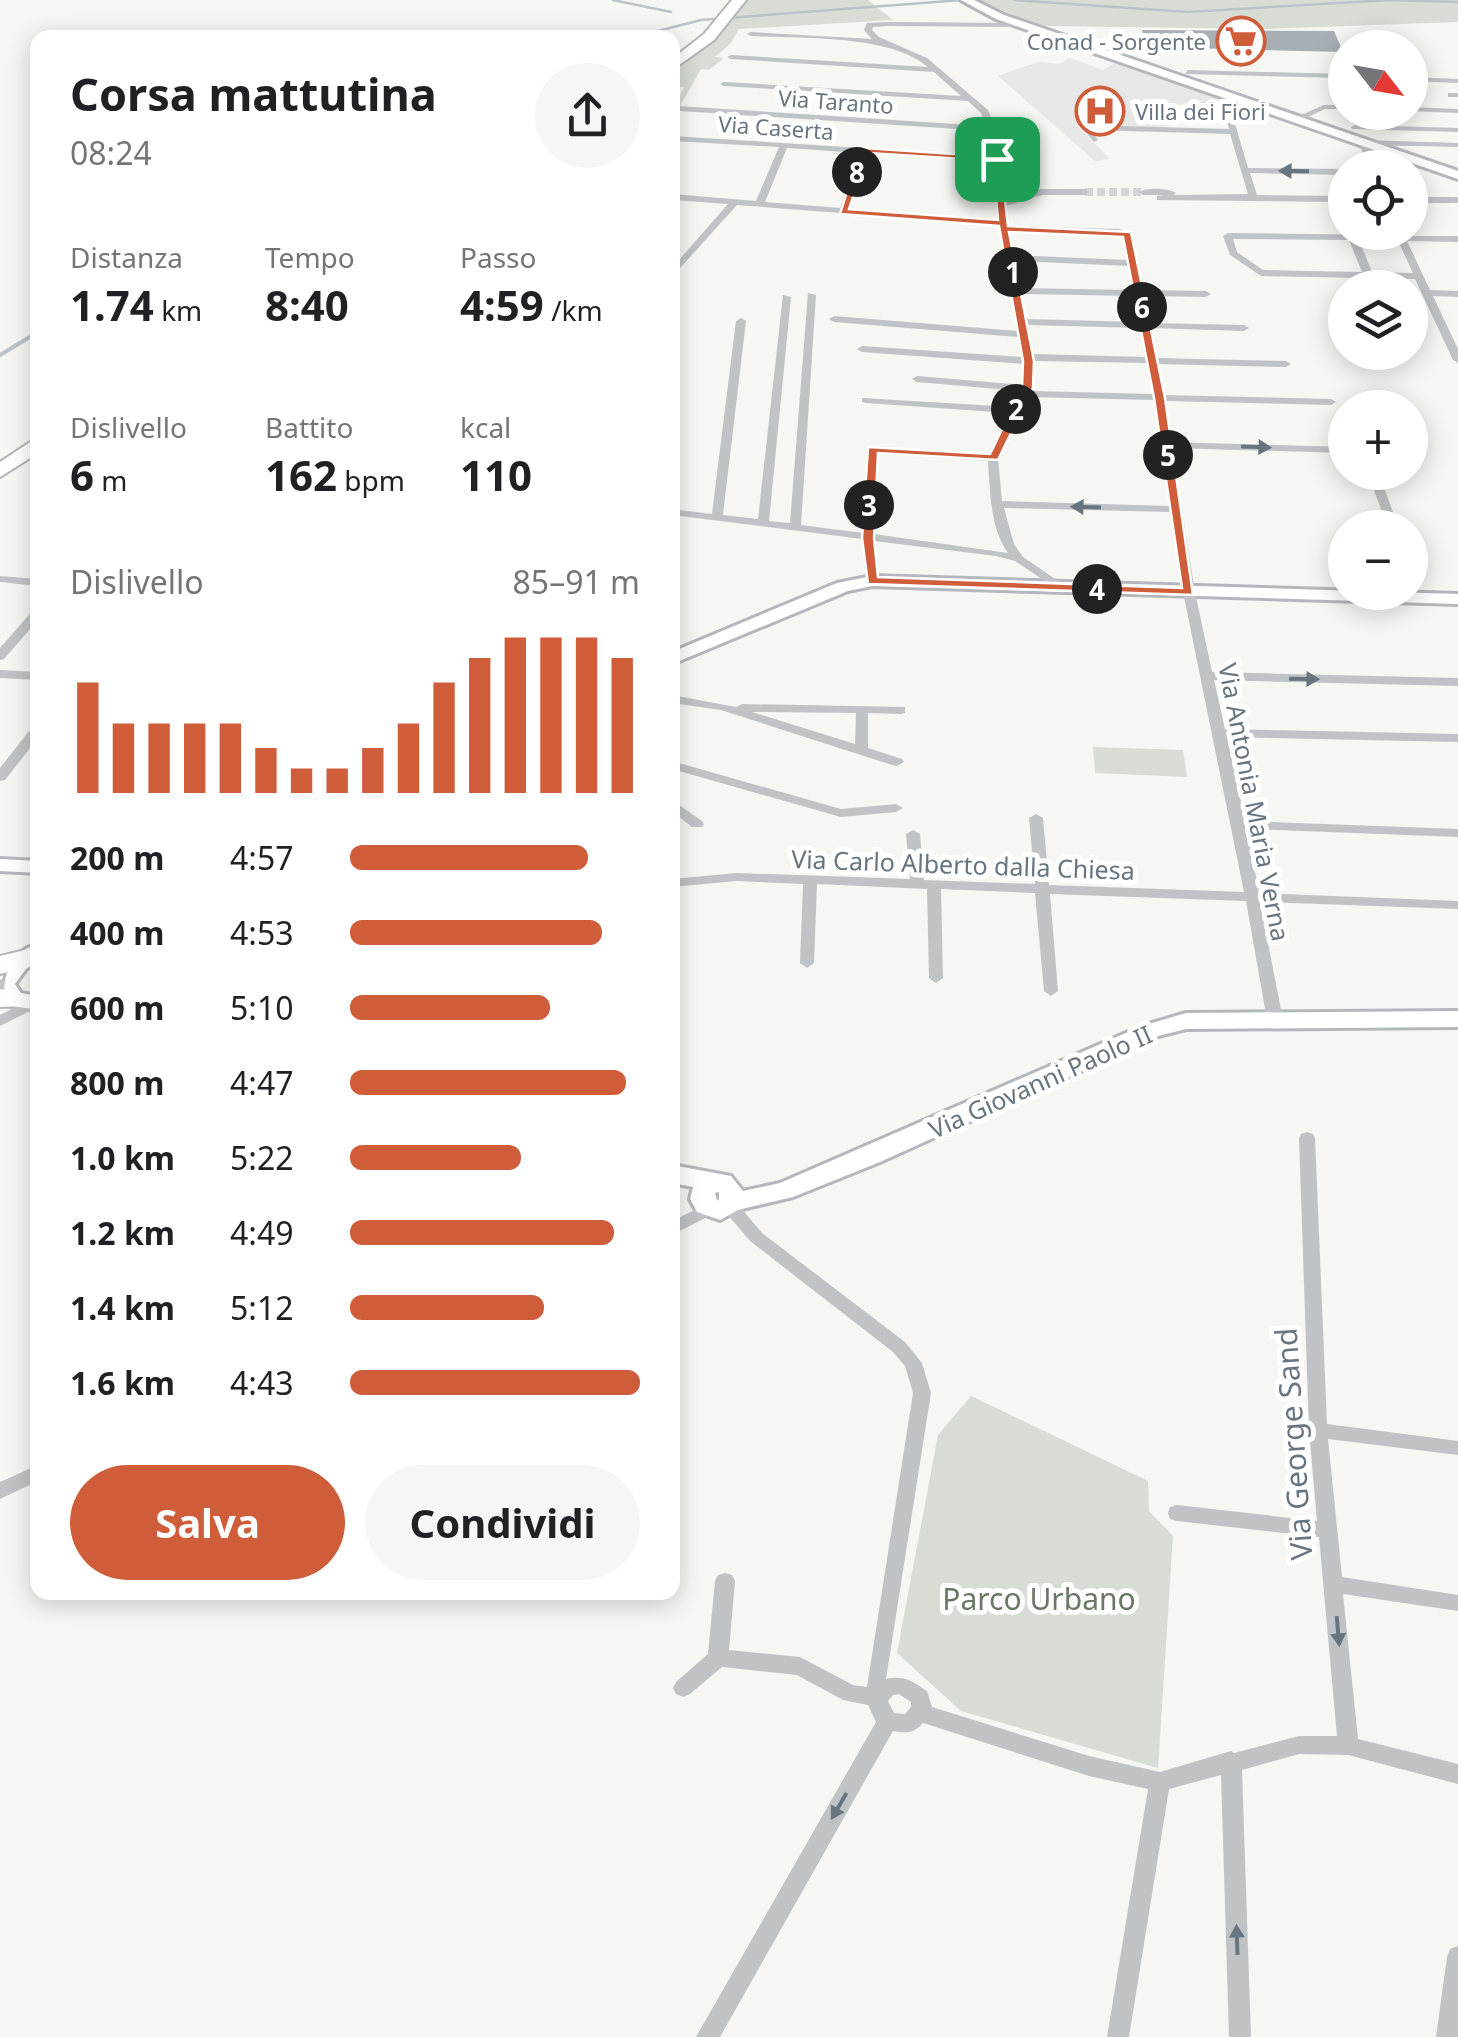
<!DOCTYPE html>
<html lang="it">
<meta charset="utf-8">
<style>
:root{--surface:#fff;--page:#f6f6f6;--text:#202124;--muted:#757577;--accent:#cf5d3a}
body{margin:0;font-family:"Noto Sans",sans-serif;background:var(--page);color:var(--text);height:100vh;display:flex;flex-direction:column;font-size:38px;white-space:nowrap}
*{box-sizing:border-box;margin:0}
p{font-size:32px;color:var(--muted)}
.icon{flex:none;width:55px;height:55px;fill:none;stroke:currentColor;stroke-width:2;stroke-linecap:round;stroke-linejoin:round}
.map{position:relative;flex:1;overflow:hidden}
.sheet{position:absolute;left:30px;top:30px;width:650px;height:1570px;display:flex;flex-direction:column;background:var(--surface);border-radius:20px;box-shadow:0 5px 25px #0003}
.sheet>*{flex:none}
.needle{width:65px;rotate:121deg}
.controls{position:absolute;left:1328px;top:30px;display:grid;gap:20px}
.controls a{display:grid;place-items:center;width:100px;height:100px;border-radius:50%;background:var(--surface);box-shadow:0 5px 25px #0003;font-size:50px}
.pin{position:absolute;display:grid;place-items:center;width:85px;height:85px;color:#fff;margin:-42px;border-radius:20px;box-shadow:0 5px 15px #0006}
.km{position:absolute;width:50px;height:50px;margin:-25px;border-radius:50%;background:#222;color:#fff;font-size:28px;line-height:50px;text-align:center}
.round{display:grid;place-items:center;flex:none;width:105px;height:105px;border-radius:52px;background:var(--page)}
.overview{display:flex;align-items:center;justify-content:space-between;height:170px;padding:0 40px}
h1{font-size:45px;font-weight:700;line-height:75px}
.metrics{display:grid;grid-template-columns:repeat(3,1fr);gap:15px;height:170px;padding:10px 40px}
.metrics div{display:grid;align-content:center}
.metrics b{font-size:42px;font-weight:700}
.metrics small{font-size:28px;font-weight:400}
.metrics p{font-size:28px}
.chart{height:280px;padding:20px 40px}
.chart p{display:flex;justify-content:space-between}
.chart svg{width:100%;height:180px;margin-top:10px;stroke:var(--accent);stroke-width:6}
.primary-button{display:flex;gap:20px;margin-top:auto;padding:20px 40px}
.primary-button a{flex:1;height:115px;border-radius:60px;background:var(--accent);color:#fff;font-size:40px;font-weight:700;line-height:115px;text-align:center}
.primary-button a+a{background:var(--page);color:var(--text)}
ul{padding:0 40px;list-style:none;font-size:32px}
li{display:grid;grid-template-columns:160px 120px 1fr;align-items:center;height:75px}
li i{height:25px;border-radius:12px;background:var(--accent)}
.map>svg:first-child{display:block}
</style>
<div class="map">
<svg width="1458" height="2037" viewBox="0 0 1458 2037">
<rect width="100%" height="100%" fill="#f6f6f3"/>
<path fill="#e6e7e6" d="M1070 58 1103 70 1119 61 1218 99 1219 105 1160 104 1165 127 1076 125 1110 159 1095 161 998 76 1038 62 1059 64Z"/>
<path fill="#d7dcd4" d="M746 0H868L893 20 739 29 731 43 715 57 724 58 709 70 701 69 680 106H675L684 87 673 86V71L715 39Z
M977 0H1458V22L1265 29 1048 26 1034 24Z
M1093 747 1183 750 1187 777 1095 773Z
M971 1396 1148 1481 1149 1511 1173 1536 1158 1768 961 1711 897 1653 938 1435Z"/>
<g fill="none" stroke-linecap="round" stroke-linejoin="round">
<path stroke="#bbc3c8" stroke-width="2.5" d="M613 0 671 12
M1014 0 1188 12 1389 0 1458 2
M630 38 701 20 962 0"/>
<path stroke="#bbc3c8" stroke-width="4" d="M0 355 38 332"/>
</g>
<path fill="#a8afb4" d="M1142 30 1334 31 1343 52 1146 47Z"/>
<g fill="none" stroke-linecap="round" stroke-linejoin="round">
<path stroke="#d2d6d6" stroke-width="8" stroke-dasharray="8 4" stroke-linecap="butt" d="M1085 192H1143"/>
<g stroke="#b4b8bc" stroke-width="6">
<path id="secondary" d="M961 0H974L1004 15 1458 171V179L996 19Z
M872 576 1458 594V604L872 586 848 591 672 664V652L837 583Z
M0 859 38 861V873L0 871Z
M38 944V961L26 969 15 984 21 993 38 996V1010L6 1005C0 978 10 952 38 944Z
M1458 1011V1027L1186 1029 1158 1036 880 1162 793 1197 738 1210 720 1220 697 1212 690 1199 693 1187 672 1183V1165L731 1176 743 1191 780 1183 1142 1026 1186 1013ZM719 1192V1199L717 1201 715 1193Z"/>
</g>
<g stroke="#b4b7ba" stroke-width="4">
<path id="highway" d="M732 0H746L714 40 672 70V59L704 34Z
M38 437V453L0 477V462Z
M29 949 38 952V964L0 974V956Z
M0 989 24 994 28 1000 24 1006 0 1007Z"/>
</g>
<path fill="#bfc3c6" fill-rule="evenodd" d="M888 22 1028 23 1025 27 888 26 873 27 872 30 879 37 927 58 988 110 996 129 1004 200 1041 189H1085L1089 192 1085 195H1042L1005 206 1007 226 1119 229 1132 234 1144 290 1206 291 1211 294 1206 297 1145 296 1150 323 1244 325 1249 328 1244 331 1151 328 1156 358 1286 361 1291 364 1286 367 1158 364 1163 395 1331 399 1336 402 1331 405 1165 401 1171 442 1345 447V453L1172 448 1195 592 1212 672 1458 678V686L1214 680 1225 729 1458 734V742L1227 737 1245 821 1458 829V837L1247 829 1259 893 1458 901V909L1260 902 1283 1020 1280 1024 1275 1025 1267 1020 1246 901 1050 894 1058 991 1051 996 1044 991 1035 893 941 889 943 978 936 983 929 978 927 889 817 884 814 963 807 968 800 963 803 884 737 881 672 887V879L737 873 910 879 906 834 913 830 920 834 924 880 1035 884 1029 818 1036 814 1043 818 1049 885 1244 892 1183 592 1171 512 1004 508 1014 544 1023 557 1067 587 1069 589 1063 593 1015 561 996 556 874 541 878 581 872 584 866 581 862 539 672 515V509L712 514 736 321 741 318 746 321 723 515 758 519 783 295 791 297 769 521 790 523 808 293 816 295 801 525 863 533 868 447 989 455 1010 413 866 403 862 402V398L1013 407 1022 391 917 382 912 379 917 376 1023 385 1024 364 862 352 857 349 862 346 1021 357 1019 337 834 322 829 319 834 316 1018 331 998 225 737 205 672 277V268L728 204 672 200V194L756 201 779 147 672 141V136L991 156 988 131 680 111 672 120V110L678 106 987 126 981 113 968 101 724 86 720 84 724 82 961 96 934 72 731 59 727 57 731 55 928 67C889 34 801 39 751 36L747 34 751 32 872 39 864 30 867 23ZM787 148 859 153 840 208 765 202ZM867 153 991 161 998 220 849 208ZM1008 232 1118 235 1125 237 1129 260 1013 255ZM1014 261 1130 266 1134 290 1019 288ZM1021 294 1135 296 1140 322 1026 319ZM1027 325 1141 328 1146 357 1033 354ZM1034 361 1148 363 1153 394 1032 391ZM1029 397 1154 400 1170 506 1002 501 998 458ZM877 453 988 461C990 491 990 528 1008 553L874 534Z
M1188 70 1345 74V78L1185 74Z
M1410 77 1458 79V83L1410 81Z
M1219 91 1226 93 1248 168 1345 169V175L1250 173 1257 195 1345 196V202L1157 200V196L1164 195H1143L1139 192C1147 187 1168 188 1176 193L1174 195 1248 194 1230 134 1091 130 1098 140 1094 142 1081 127 1085 125 1229 129Z
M1448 93H1458V97H1448Z
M1324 105H1345V109H1325L1299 121 1292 119Z
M1410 107 1458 109V113L1410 111Z
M1355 125 1458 128V132L1352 129 1351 127Z
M1363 140 1458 143V147L1368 145 1376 168H1368L1359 142Z
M1410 197H1458V203H1410Z
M1394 232H1403L1404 236H1458V242L1407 241 1430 290 1458 291V297L1433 296 1458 349V363L1453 360 1415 279 1261 276 1230 255 1223 236 1228 233 1395 235ZM1233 239 1349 240 1362 272 1263 270 1237 252ZM1359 240 1398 241 1413 273 1372 272Z
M1367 472H1378L1399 528H1388Z
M0 576 38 579V586L0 582Z
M34 609H38V620L4 659 0 660V648Z
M0 670 38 672V680L0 678Z
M672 695 736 707 742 704 905 707V713L901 714 868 713V748L902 759 904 762 897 766 892 765 721 710 672 703ZM752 712 856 713 855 744Z
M38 725V738L5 780 0 781V768L33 726Z
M672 761 841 809 896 804 903 808 896 812 841 817 672 769Z
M672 800 702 821 704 824 702 827H692L672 811Z
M3 979 10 984 5 991 0 993V980Z
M33 998 38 999V1007L0 1026V1015Z
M1307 1132 1313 1134 1315 1138 1327 1424 1458 1441V1455L1328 1439 1342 1577 1458 1595V1611L1343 1594 1358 1739 1458 1764V1784L1348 1755 1299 1754 1242 1770 1251 2037H1229L1221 1775 1169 1789 1129 2037H1107L1148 1789 1089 1776 923 1723C913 1734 907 1733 893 1731L720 2037H696L876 1722 868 1705 843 1700 797 1675 722 1667 690 1694 683 1697 676 1694 673 1688 676 1682 708 1654 715 1581 718 1575 725 1573 732 1575 735 1581 729 1650 800 1657 853 1685 867 1687 913 1393 905 1366 893 1352 750 1241 723 1209 721 1205 723 1201H735L762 1233 905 1342 922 1363 931 1393 886 1679C904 1675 912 1681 927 1691L932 1707 1089 1756 1160 1772 1231 1751 1234 1753 1299 1736H1337L1319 1537 1177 1521 1170 1519 1168 1513 1170 1507 1177 1505 1317 1521 1309 1430 1299 1138 1301 1134ZM899 1694 911 1702V1707L905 1714 894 1713 888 1701 893 1695Z
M711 1202 717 1204 719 1208 717 1212 672 1235V1221Z
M38 1465V1481L0 1499V1482Z
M1458 1946V2037H1436L1447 1957 1450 1949Z"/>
<use href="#secondary" fill="#fff" fill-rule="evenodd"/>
<use href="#highway" fill="#fff" fill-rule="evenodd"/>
</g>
<defs><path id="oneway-solid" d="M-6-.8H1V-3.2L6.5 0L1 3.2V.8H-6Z" transform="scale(2.5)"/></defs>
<g fill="#687580">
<use href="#oneway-solid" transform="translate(1294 171) rotate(-179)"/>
<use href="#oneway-solid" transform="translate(1256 447) rotate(2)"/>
<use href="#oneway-solid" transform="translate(1086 507) rotate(-178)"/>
<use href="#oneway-solid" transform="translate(1304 679) rotate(1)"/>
<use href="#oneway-solid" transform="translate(1338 1631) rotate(85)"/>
<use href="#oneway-solid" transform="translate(839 1806) rotate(120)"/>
<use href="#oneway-solid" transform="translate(1237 1940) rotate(-92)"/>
</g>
<path fill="#cf5d3a" stroke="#fff" stroke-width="2.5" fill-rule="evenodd" d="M864 148 1000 157 1008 226 1131 232 1165 398 1193 595 868 584 862 538 868 447 990 454 1022 388 1023 361 999 226 840 214 860 150ZM868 153 993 161 998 220 849 209ZM1009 232 1123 237 1154 398 1182 588 878 577 874 538 878 453 998 460 1033 388 1034 361Z"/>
<defs>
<g id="supermarket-ring" transform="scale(2.5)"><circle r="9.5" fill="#fff" stroke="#cf5d3a" stroke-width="1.5"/><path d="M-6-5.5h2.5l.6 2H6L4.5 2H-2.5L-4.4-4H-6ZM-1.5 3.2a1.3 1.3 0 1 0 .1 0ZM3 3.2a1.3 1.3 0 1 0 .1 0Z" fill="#cf5d3a"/></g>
<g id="hospital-ring" transform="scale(2.5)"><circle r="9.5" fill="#fff" stroke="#cf5d3a" stroke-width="1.5"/><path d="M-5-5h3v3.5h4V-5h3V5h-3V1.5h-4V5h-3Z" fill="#cf5d3a"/></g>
</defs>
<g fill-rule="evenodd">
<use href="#supermarket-ring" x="1241" y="41"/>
<use href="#hospital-ring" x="1100" y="111"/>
</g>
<g text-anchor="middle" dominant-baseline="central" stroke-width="10" stroke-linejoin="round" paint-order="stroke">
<g font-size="22" fill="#687580" stroke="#fff" text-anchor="end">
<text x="1206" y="41">Conad - Sorgente</text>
<text x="1135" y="111" text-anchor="start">Villa dei Fiori</text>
</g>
<g font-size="22" fill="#687580" stroke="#fff">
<text transform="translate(836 101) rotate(4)">Via Taranto</text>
<text transform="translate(776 127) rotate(4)">Via Caserta</text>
</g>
<g font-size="25" fill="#687580" stroke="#fff">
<text transform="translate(1255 802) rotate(79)">Via Antonia Maria Verna</text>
<text transform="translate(963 864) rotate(2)">Via Carlo Alberto dalla Chiesa</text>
<text transform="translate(1040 1081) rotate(-24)">Via Giovanni Paolo II</text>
</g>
<g font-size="30" fill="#687580" stroke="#fff">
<text transform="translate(1293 1444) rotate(-94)">Via George Sand</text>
</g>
<g font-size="30" fill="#6a7866" stroke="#fff">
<text x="1039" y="1598">Parco Urbano</text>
</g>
</g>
</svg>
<div class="controls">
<a><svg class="needle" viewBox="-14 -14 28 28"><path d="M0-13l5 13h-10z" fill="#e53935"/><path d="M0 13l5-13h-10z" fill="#757577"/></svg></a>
<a><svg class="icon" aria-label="locate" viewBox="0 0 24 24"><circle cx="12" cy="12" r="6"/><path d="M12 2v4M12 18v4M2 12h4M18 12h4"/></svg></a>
<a><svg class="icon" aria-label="layers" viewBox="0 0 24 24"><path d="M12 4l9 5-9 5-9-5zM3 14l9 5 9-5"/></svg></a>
<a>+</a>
<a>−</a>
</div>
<div class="pin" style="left:997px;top:159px;background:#1e9e55"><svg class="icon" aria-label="arrive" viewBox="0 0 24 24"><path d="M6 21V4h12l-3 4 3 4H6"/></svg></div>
<b class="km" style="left:1013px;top:272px">1</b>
<b class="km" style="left:1016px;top:409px">2</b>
<b class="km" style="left:869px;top:505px">3</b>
<b class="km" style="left:1097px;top:589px">4</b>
<b class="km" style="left:1168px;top:455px">5</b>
<b class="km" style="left:1142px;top:307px">6</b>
<b class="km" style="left:857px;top:172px">8</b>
<section class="sheet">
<div class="overview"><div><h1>Corsa mattutina</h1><p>08:24</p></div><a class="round"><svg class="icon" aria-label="share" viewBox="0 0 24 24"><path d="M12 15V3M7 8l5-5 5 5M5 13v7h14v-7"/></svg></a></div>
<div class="metrics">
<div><p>Distanza</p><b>1.74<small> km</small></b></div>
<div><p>Tempo</p><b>8:40</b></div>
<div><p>Passo</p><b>4:59<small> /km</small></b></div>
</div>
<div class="metrics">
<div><p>Dislivello</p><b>6<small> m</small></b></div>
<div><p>Battito</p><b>162<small> bpm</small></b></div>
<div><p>kcal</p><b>110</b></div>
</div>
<div class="chart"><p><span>Dislivello</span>85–91 m</p>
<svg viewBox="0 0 160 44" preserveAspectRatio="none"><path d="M5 44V17M15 44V27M25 44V27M35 44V27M45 44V27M55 44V33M65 44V38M75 44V38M85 44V33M95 44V27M105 44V17M115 44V11M125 44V6M135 44V6M145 44V6M155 44V11"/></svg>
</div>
<ul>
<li><b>200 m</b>4:57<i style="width:82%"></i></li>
<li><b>400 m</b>4:53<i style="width:87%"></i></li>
<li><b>600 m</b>5:10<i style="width:69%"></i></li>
<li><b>800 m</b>4:47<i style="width:95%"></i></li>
<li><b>1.0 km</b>5:22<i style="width:59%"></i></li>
<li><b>1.2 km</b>4:49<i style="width:91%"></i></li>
<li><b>1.4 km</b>5:12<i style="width:67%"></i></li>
<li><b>1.6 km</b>4:43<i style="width:100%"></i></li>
</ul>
<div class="primary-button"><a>Salva</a><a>Condividi</a></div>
</section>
</div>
